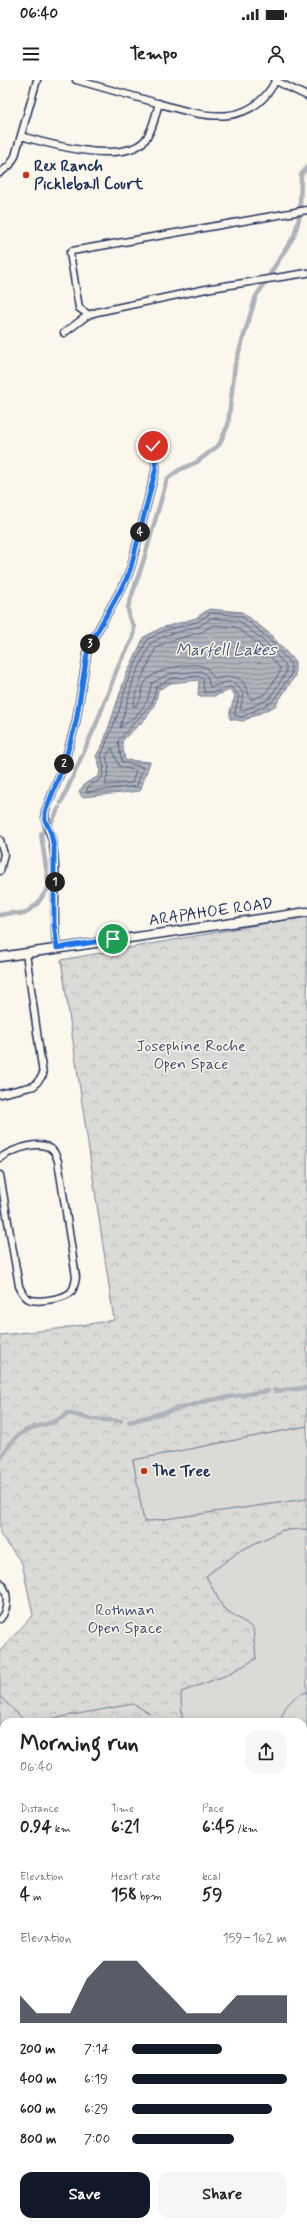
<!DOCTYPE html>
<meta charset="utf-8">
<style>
:root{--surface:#fff;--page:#f6f6f6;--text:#222;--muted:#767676;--accent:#111827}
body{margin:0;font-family:Mynerve,sans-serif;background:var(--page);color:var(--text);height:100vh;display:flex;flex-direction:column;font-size:15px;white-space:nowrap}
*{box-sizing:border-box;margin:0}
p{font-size:13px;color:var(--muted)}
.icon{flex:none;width:22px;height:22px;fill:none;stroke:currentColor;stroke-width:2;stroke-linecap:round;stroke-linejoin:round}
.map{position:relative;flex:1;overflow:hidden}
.panel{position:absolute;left:0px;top:1638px;width:307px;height:508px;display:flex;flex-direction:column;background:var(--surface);border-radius:12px 12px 0 0;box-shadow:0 2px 10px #0003}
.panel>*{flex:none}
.pin{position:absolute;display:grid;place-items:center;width:34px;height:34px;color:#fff;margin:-17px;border:2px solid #fff;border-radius:50%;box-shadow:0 1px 4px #0007}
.km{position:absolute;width:20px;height:20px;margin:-10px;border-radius:50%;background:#222;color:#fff;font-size:11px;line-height:20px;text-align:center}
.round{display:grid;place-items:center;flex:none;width:42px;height:42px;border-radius:12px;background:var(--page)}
.headline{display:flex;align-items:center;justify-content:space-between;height:68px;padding:0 20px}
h1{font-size:22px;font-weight:700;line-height:30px}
.stats{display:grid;grid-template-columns:repeat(3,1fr);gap:6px;height:68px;padding:4px 20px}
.stats div{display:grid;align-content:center}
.stats b{font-size:17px;font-weight:700}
.stats small{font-size:11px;font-weight:400}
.stats p{font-size:11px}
.chart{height:112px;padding:8px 20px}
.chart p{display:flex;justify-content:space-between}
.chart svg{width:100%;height:72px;margin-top:4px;fill:var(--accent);opacity:.7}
.button{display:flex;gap:8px;margin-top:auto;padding:8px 20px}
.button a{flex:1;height:46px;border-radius:12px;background:var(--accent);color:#fff;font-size:16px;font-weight:700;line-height:46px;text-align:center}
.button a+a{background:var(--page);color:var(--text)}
ul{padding:0 20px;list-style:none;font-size:13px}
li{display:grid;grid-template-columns:64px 48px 1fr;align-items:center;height:30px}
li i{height:10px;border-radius:5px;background:var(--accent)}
.status{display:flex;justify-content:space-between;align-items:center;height:28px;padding:0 20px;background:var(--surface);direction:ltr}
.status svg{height:11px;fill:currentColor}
header{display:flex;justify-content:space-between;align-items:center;height:52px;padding:0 20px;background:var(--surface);font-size:18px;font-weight:700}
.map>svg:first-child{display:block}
</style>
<div class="status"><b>06:40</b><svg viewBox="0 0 49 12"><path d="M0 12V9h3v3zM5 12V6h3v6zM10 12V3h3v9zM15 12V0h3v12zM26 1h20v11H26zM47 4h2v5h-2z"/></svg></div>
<header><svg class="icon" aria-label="menu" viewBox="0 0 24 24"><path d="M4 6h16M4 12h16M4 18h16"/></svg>Tempo<svg class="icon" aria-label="person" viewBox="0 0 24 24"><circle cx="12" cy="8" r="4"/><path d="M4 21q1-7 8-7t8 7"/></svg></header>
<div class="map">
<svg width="307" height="2146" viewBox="0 0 307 2146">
<defs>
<pattern id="forest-crowns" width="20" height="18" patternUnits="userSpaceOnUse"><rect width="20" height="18" fill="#dadad7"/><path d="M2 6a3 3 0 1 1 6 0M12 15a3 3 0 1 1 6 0" fill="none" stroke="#babbbb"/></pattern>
<pattern id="water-rules" width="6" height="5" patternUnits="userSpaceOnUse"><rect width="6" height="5" fill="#afb3bb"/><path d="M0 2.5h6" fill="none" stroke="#8e929b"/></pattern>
</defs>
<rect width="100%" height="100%" fill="#fbf7ec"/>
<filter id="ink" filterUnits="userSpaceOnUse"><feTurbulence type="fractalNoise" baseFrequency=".025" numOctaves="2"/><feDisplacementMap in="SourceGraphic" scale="8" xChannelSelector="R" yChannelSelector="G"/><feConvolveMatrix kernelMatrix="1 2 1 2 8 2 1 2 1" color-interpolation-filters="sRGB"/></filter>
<g filter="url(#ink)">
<path fill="#dadad7" stroke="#7a849a" d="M307 1346V1419L144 1442 133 1380Z
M307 1449V1687H303V1642H182L181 1612 224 1596 256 1579 253 1548 223 1528 206 1496 241 1470 283 1450Z"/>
<path fill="url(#forest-crowns)" stroke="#7a849a" d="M307 836V1346L133 1380 144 1442 307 1419V1449L283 1450 241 1470 206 1496 223 1528 253 1548 256 1579 224 1596 181 1612 182 1642H4V1713L0 1714V1571L33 1535 22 1483 0 1454V1255L57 1249 114 1240 61 880Z
M0 1843H4V1873L0 1874Z
M307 1974V2004H303V1975Z"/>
<path fill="url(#water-rules)" stroke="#747e96" d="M209 529 242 532 270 554 295 582V596L275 626 243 641 230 639V631L235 616 230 610 215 616H198L199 600 171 603 158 610C155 636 139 643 122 661L125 680 150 682 140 711 82 717 79 711 86 703 99 696 100 687 96 676 103 664 126 595 144 557 161 548 196 538Z"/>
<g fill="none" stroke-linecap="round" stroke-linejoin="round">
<path stroke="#566483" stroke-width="1" d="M211 533 241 536 267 557 291 584V595L272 622 242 637 234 635 239 616 231 607 214 612H204L203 599 198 596 170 599 156 607 152 623 118 661 122 682 143 687 137 706 86 712 88 707 102 698 104 687 101 676 119 631 129 597 147 560 163 551 197 542Z
M212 538 239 541 264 561 286 586V593L269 619 242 631 240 629 244 613 234 603 227 602 210 607 207 596 201 591 169 594 152 603 147 621 138 634 120 648 134 598 151 563 164 556 199 546Z
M213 545 236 547 260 565 280 588V592L265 614 251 620C242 597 241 594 215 599L207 588C195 580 155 589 146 601 140 609 144 616 136 626H133L140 601 156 568 167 562 202 552Z
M112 668 119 686 136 691 132 703 105 705 109 688 106 677Z"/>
<path stroke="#747e96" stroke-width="1" d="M0 1616 25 1641 33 1642 133 1624 149 1633
M273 1642 281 1640C283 1627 294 1615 307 1612
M0 1684 4 1687"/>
<path stroke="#afb3bb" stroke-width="4.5" d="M300 128 301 95 307 87
M270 194 294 156 300 135
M61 723 97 642 119 584 133 558 134 547 129 537 128 527 144 479 167 399 179 390 197 382 219 365 228 345 235 285 256 216 266 202
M51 743 59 728
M0 835 11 833 24 834 37 824 49 807 41 754 45 750
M275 1311 307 1308
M129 1342 210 1320 268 1311
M0 1379C7 1369 13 1357 25 1351 39 1344 55 1345 68 1333L91 1339 121 1341"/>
<g stroke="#1b2f5e" stroke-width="9">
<path id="minor" d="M76 0C101 7 126 14 150 21 196 34 248 54 276 0
M276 1 307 16
M21 56C48 64 124 85 145 60 153 50 155 36 159 23
M0 93 10 85 15 76 37 0
M89 235 79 228 70 173 72 171 307 130
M64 253 88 235 97 232 211 208 307 193
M0 760 4 774 0 791
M57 868C51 834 59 799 53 765 52 754 44 744 45 732L64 684 76 642 88 568 126 500 131 487 156 388 153 366
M0 1014 34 1006 43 995 26 873
M0 1078C12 1070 43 1057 54 1072 56 1075 57 1079 58 1081L76 1197C75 1202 75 1207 71 1212 64 1219 40 1222 31 1220 24 1218 21 1211 19 1206L0 1095
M0 1502C9 1512 9 1529 0 1539
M0 1746 4 1745
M303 1771 307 1770
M0 1814 4 1813
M303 1896H307
M0 1930 4 1954
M303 1972H307
M0 2019H4
M303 2039H307
M303 2078 307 2101
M0 2089H4
M34 2142 35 2146
M103 2142V2146
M170 2142 171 2146
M238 2142 239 2146
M66 2146 92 2142"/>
</g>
<g stroke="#1b2f5e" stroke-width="11">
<path id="major" d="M0 877 307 832
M303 1834 307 1833
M0 1883 4 1882"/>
</g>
<use href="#minor" stroke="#fbf7ec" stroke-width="6"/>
<use href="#major" stroke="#fbf7ec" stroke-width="8"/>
</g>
</g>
<g fill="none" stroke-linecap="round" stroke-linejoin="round" filter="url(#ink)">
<g stroke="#fff" stroke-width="8">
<path id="route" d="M113 859 57 868 54 843V768L51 753 45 740V732L64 684 76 642 88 568 126 500 131 487 156 388 153 366"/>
</g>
<use href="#route" stroke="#1a73e8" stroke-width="5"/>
</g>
<g fill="#c8321e" stroke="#fbf7ec" stroke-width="1.5">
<circle cx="26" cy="95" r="4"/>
<circle cx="144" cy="1391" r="4"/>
</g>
<g text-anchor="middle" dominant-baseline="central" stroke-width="3" stroke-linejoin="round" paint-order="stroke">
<g font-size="16" font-weight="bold" fill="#1b2f5e" stroke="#fbf7ec" text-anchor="start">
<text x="34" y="86">Rex Ranch<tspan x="34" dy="18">Pickleball Court</tspan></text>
<text x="152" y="1391">The Tree</text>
</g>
<g font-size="16" fill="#1b2f5e" stroke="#fbf7ec">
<text transform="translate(211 832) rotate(-8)">ARAPAHOE ROAD</text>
</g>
<g font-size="16" fill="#415176" stroke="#fbf7ec">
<text x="191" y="966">Josephine Roche<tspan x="191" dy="18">Open Space</tspan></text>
<text x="125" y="1530">Rothman<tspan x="125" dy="18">Open Space</tspan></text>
</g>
<g font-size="17" font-style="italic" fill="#47577a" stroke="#fbf7ec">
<text x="226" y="570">Marfell Lakes</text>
</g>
</g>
</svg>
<div class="pin" style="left:113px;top:859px;background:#1e9e55"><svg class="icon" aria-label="arrive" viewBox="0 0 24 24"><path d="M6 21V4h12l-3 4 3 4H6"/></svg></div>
<div class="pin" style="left:153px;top:366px;background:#d93025"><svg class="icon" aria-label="check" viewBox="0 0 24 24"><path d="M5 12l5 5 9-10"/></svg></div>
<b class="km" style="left:55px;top:802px">1</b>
<b class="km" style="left:64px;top:684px">2</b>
<b class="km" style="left:90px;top:564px">3</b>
<b class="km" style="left:140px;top:452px">4</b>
<section class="panel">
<div class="headline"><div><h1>Morning run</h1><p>06:40</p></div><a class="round"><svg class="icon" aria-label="share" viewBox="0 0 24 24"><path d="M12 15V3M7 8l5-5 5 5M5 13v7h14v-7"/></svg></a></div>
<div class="stats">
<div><p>Distance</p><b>0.94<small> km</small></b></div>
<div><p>Time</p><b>6:21</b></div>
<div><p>Pace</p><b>6:45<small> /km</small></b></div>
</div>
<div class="stats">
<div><p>Elevation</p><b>4<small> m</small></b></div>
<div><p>Heart rate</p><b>158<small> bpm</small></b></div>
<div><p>kcal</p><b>59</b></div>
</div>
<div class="chart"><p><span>Elevation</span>159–162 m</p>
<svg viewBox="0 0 160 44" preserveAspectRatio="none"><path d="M0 44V27L10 38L20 38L30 38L40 17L50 6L60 6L70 6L80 17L90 27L100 38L110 38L120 38L130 27L140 27L150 27L160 27V44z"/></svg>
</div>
<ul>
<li><b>200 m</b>7:14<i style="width:58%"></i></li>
<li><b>400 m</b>6:19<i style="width:100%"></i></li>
<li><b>600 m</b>6:29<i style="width:90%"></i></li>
<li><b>800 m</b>7:00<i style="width:66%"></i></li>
</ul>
<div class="button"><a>Save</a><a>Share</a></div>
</section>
</div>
